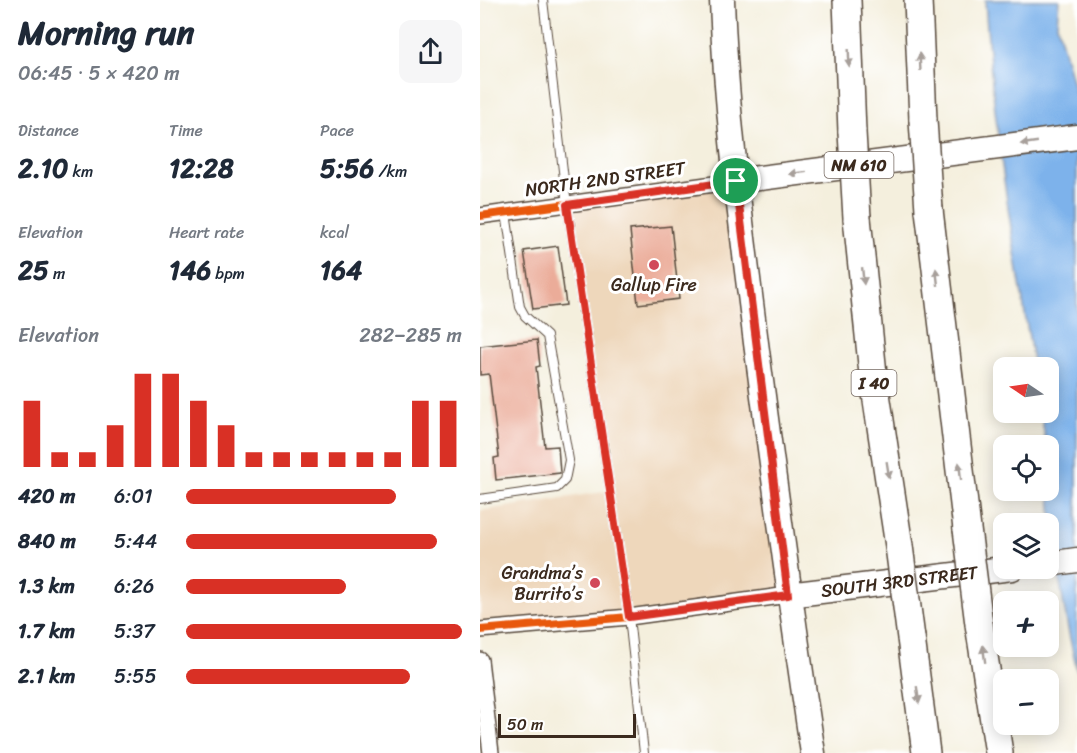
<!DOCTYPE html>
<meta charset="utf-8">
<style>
:root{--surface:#fff;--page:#f6f6f7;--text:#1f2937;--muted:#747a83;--accent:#d93025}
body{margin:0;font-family:Sriracha,sans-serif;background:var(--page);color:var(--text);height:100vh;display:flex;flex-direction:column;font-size:22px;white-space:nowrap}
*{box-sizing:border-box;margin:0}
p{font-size:20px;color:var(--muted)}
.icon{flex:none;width:33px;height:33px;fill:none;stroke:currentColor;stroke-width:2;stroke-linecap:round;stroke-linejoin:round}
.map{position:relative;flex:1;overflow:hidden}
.sheet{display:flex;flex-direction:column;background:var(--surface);width:480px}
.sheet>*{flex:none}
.needle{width:39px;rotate:283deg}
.fabs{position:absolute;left:513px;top:357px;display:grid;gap:12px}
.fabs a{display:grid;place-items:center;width:66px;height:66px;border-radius:12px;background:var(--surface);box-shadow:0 3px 15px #0003;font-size:30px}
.scale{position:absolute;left:18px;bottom:15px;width:138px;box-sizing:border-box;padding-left:6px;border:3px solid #3b2a1e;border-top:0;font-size:16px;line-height:21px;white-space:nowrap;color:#3b2a1e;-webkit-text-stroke:4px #fff;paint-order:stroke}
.pin{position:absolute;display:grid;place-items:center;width:51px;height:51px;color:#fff;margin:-26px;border:3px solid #fff;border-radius:50%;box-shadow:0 2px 6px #0007}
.round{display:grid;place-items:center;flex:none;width:63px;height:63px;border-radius:12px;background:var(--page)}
.head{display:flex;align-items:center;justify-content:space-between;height:102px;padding:0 18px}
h1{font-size:33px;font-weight:700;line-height:45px}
.figures{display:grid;grid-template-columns:repeat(3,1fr);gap:9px;height:102px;padding:6px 18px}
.figures div{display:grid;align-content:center}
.figures b{font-size:26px;font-weight:700}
.figures small{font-size:16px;font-weight:400}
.figures p{font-size:16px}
.chart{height:168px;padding:12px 18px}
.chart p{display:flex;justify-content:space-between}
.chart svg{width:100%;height:108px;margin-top:6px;stroke:var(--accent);stroke-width:6}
ul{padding:0 18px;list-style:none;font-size:20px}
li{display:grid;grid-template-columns:96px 72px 1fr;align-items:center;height:45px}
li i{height:15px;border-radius:8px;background:var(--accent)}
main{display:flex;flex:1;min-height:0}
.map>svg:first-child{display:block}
</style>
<main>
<section class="sheet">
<div class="head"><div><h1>Morning run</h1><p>06:45 · 5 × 420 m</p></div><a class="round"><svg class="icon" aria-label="share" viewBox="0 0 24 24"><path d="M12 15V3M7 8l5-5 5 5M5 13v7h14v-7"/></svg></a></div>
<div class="figures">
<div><p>Distance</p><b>2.10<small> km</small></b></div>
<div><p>Time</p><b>12:28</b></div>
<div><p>Pace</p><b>5:56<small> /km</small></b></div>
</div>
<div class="figures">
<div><p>Elevation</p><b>25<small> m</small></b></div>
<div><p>Heart rate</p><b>146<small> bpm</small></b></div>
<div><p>kcal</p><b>164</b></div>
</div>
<div class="chart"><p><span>Elevation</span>282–285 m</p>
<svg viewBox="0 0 160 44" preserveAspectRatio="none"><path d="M5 44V17M15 44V38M25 44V38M35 44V27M45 44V6M55 44V6M65 44V17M75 44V27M85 44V38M95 44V38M105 44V38M115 44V38M125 44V38M135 44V38M145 44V17M155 44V17"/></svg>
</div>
<ul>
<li><b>420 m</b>6:01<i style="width:76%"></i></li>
<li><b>840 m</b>5:44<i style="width:91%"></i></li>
<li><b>1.3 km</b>6:26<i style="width:58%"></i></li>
<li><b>1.7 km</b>5:37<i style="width:100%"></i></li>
<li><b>2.1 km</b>5:55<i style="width:81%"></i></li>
</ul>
</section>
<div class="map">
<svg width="597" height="753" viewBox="0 0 597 753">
<rect width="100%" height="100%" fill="#fff"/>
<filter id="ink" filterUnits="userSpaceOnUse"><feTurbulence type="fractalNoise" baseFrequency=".0167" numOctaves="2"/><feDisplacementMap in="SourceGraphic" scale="12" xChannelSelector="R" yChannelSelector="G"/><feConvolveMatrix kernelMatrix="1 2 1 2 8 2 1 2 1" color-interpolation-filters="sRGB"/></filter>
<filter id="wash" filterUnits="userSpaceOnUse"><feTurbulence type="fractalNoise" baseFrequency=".008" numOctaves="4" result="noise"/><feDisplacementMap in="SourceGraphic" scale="24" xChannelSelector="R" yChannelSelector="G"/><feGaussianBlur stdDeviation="1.35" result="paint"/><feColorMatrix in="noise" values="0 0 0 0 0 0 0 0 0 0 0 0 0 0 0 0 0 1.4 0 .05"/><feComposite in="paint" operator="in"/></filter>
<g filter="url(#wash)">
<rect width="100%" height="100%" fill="#f4efdd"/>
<path fill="#eed7bb" d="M256 181 308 595 0 630V511L130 491 87 205Z"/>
<path fill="#7db2eb" stroke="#5c6e84" stroke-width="1.5" d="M505 0H579L577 24 597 99V671C580 597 569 521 568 446L566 445 561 413 568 412V368L554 367C533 245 513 124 505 0Z"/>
<g id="blocks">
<path fill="#ebac99" d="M191 226 199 299 158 304 150 230Z
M78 246 86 305 53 309 44 251Z
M57 340 60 366 56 367 65 447 78 446 80 473 16 480 14 458 19 457 9 374 0 375V346Z"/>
</g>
</g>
<g filter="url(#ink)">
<use href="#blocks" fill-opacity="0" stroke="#57483b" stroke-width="1.5"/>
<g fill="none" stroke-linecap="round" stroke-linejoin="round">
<g stroke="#57483b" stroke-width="10">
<path id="lane" d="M63 0 87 205 149 617 164 753
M0 499 77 488 85 480 89 460 67 336 45 316 40 307 26 213"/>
</g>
<g stroke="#57483b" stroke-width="18">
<path id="street" d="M0 216 256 181
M0 630 149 617 308 595
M0 660 11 753"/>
</g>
<g stroke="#57483b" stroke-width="27">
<g id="primary">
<path d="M242 0C246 115 262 229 276 343 294 480 312 617 333 753"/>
<path d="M256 181 597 137"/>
<path d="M568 564 597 560"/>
<path id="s1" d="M308 595 532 568"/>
</g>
</g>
<g stroke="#57483b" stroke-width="30">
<path id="highway" d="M367 0 372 132
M438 0 443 120
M449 210 487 529
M377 218 393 374 419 546
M499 624 519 753
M431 638 446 753"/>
</g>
<use href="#lane" stroke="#fff" stroke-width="8"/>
<use href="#street" stroke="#fff" stroke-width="15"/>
<use href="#primary" stroke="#fff" stroke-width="24"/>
<use href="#highway" stroke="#fff" stroke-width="27"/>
<g stroke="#57483b" stroke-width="30" stroke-linecap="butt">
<path id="highway-bridge" d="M443 120 449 210
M372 132 377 218
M487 529 499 624
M419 546 431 638"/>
</g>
<use href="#highway-bridge" stroke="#fff" stroke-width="27"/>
<g stroke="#fff" stroke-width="11">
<path id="cycleway" d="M0 216 256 181
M0 630 149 617 308 595"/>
</g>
<use href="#cycleway" stroke="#e8590c" stroke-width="8"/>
</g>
<defs><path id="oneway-solid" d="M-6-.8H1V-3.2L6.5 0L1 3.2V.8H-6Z" transform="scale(1.5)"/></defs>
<g fill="#a79f9a">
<use href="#oneway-solid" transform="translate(369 58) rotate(88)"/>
<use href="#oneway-solid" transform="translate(440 62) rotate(-93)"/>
<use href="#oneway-solid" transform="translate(549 143) rotate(172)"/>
<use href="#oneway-solid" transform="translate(318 173) rotate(173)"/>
<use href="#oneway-solid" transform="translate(383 276) rotate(84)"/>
<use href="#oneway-solid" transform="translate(457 277) rotate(-97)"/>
<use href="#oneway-solid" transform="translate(408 470) rotate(81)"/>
<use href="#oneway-solid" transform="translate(480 471) rotate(-97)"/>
<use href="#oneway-solid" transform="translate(504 654) rotate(-98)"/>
<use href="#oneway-solid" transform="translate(438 695) rotate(82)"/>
</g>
</g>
<g fill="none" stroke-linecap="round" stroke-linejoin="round" filter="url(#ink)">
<g stroke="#fff" stroke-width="12">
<path id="route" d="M256 181 308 595 149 617 87 205Z"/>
</g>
<use href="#route" stroke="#d93025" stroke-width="8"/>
</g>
<g fill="#d1495b" stroke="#fff" stroke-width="2">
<circle cx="174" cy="265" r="6"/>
<circle cx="115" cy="583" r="6"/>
</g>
<g text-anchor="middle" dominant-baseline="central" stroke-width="6" stroke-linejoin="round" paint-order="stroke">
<g fill="#fff" stroke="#766a62" stroke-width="1.5">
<rect x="344.5" y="152" width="69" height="26" rx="4.5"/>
<rect x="371.5" y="370" width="45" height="26" rx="4.5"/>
</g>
<g font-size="16" font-weight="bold" fill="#3b2a1e">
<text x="379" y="165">NM 610</text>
<text x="394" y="383">I 40</text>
</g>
<g font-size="18" fill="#3b2a1e" stroke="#fff">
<text transform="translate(125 179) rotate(-8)">NORTH 2ND STREET</text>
<text stroke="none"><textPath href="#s1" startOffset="112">SOUTH 3RD STREET</textPath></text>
</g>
<g font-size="18" fill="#3b2a1e" stroke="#fff">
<text x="174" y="285">Gallup Fire</text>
<text x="103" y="573" text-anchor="end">Grandma’s<tspan x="103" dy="21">Burrito’s</tspan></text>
</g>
</g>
</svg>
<div class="fabs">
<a><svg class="needle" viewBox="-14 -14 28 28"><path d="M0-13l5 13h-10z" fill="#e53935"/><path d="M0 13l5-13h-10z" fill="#747a83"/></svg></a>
<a><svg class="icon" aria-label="locate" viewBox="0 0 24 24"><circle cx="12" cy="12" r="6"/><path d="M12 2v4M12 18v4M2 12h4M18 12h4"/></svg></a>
<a><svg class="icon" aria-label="layers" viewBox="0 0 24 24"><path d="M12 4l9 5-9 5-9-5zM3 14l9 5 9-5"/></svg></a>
<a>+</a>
<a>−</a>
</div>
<div class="scale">50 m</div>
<div class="pin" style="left:256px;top:181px;background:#1e9e55"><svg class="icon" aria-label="arrive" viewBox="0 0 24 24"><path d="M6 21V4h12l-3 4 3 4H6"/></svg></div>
</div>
</main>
